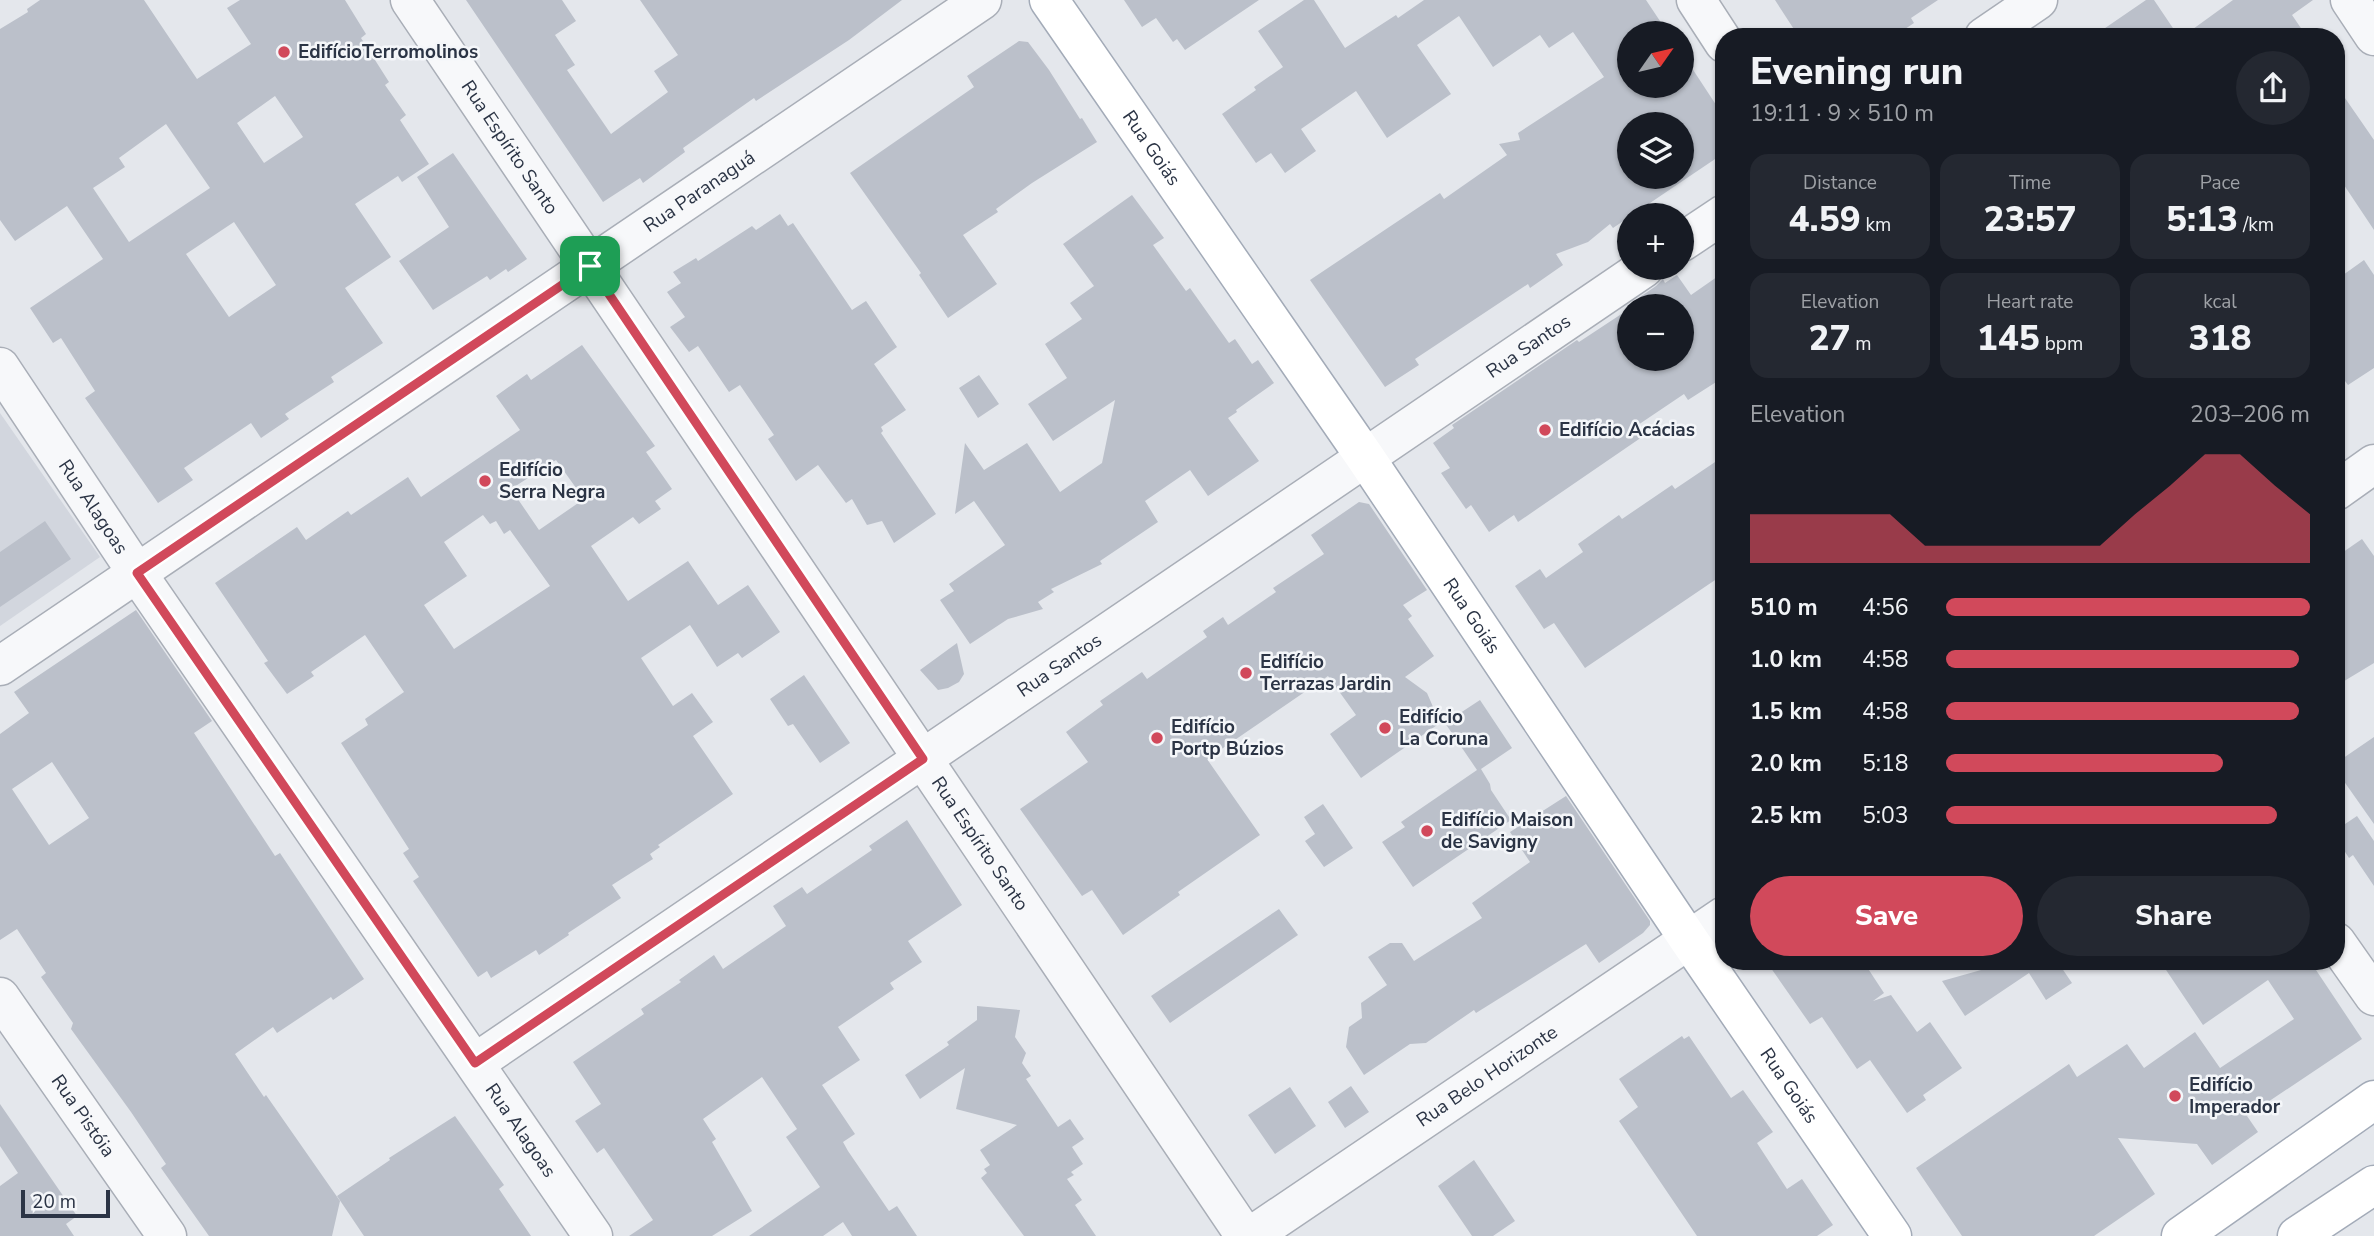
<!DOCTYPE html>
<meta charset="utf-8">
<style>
:root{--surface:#171b24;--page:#242831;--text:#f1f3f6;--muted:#9ea1a6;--accent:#d1495b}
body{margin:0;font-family:"Nunito Sans",sans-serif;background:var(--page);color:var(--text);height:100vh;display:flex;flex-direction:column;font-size:26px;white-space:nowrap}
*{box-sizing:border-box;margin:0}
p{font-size:23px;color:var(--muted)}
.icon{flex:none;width:38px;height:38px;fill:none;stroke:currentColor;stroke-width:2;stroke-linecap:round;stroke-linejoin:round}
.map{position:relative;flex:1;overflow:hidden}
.details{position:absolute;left:1715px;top:28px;width:630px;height:942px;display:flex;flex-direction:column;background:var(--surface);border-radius:28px;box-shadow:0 2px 5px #0004}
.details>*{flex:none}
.needle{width:46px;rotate:56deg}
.fabs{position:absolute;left:1617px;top:21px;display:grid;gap:14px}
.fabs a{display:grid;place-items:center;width:77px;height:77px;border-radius:50%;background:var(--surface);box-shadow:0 2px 5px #0004;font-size:35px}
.scale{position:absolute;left:21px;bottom:18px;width:89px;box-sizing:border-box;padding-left:7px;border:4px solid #2b3445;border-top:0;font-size:19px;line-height:24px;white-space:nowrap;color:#2b3445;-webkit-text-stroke:5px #f4f6f9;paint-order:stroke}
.pin{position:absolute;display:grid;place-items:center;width:60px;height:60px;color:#fff;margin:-30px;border-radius:14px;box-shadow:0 4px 10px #0006}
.round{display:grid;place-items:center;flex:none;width:74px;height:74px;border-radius:37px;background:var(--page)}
.headline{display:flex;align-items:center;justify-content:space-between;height:119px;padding:0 35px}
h1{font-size:38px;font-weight:800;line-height:52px}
.metrics{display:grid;grid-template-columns:repeat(3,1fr);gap:10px;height:119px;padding:7px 35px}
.metrics div{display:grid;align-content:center;border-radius:18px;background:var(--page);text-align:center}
.metrics b{font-size:35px;font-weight:800}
.metrics small{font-size:19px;font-weight:400}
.metrics p{font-size:19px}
.chart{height:196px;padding:14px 35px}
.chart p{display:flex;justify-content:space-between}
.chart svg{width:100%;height:126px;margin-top:7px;fill:var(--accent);opacity:.7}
.cta{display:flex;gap:14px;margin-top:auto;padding:14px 35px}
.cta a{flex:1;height:80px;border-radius:42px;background:var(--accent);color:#fff;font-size:28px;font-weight:800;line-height:80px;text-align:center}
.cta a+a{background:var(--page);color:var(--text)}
ul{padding:0 35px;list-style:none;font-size:23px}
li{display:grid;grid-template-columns:112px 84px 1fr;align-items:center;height:52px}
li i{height:18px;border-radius:9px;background:var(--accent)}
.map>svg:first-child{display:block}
</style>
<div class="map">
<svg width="2374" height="1236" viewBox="0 0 2374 1236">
<rect width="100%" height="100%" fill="#e4e7ec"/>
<path fill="#d2d6de" d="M0 413 100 557 0 626Z"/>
<path fill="#bbc0ca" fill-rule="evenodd" d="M40 0H144L197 79 251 44 227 8 240 0H345L366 34 361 38 389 82 385 85 406 115 400 120 429 164 402 182 398 176 355 204 391 257 345 288 383 343 331 377 334 382 285 414 289 419 261 438 251 423 184 468 193 480 158 503 85 398 95 391 61 338 53 343 30 308 103 259 67 206 15 241 0 220V29L28 12 27 9ZM275 96 303 137 264 163 237 123ZM166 124 210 188 129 242 93 188 125 167 119 158ZM234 222 276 285 229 317 186 254Z
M466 0H562L576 21 555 35 575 65 567 70 611 134 668 92 654 71 678 55 640 0H902L849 40 756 101 754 98 683 148 685 152 643 183 640 178 603 202Z
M1124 0H1259L1185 50 1177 39 1173 42 1156 18 1142 27Z
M1304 0H1314L1345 48 1396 15 1398 18 1424 0H1646L1668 33H1629V86H1682V53L1724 117V153L1613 228 1610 224 1588 242 1556 254 1563 265 1530 288 1528 284 1415 359 1419 365 1385 387 1310 280 1440 193 1444 199 1507 155 1499 144 1520 140 1518 133 1604 77 1573 32 1549 48 1540 35 1493 67 1459 16 1417 45 1451 94 1387 138 1356 91 1301 129 1316 151 1285 173 1271 153 1256 163 1222 114 1256 90 1254 87 1283 67 1258 31ZM1629 124H1682V177H1629Z
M1775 0H1938L1911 18 1914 23 1893 37H1799Z
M2146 0H2154L2179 37H2092Z
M2233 0H2313L2292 15 2307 37H2182Z
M1019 41 1028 42 1049 70 1080 119 1082 118 1097 142 1032 183 996 209 998 212 963 235 997 284 948 318 919 275 921 273 850 173 974 87 967 76Z
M2336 85 2374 140V230L2336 173Z
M453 153 527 259 508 272 506 269 490 280 487 276 433 310 399 261 449 227 417 177Z
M1132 195 1164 238 1153 245 1186 291 1190 288 1229 343 1235 339 1252 364 1258 360 1274 383 1236 410 1237 412 1228 418 1259 461 1208 496 1190 470 1145 501 1158 522 1100 561 1102 564 1051 589 1054 592 1038 602 1043 609 1008 619 970 644 940 600 954 591 949 584 1005 545 974 501 955 514 965 443 984 470 1027 443 1060 492 1102 463 1115 400 1053 441 1028 404 1067 378 1045 344 1082 319 1070 303 1094 286 1063 244Z
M780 214 788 226 793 223 852 310 866 301 897 347 874 364 906 410 881 427 883 431 881 433 936 514 894 543 882 521 867 525 852 499 846 503 818 465 796 481 768 439 774 435 740 385 729 392 698 346 689 352 670 327 685 317 667 292 681 283 673 272 696 258 698 261 752 226 756 230Z
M2364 260 2374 275V368L2348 385 2336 369V280Z
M1724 272V377L1688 400 1684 394 1635 427 1642 437 1518 522 1514 515 1489 532 1471 505 1466 509 1441 473 1450 468 1433 443 1454 428 1452 425 1577 340 1579 342 1629 309V359H1682V306H1627L1656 286 1663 279 1665 283 1677 275 1691 295Z
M582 345 655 446 646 452 672 489 655 501 661 509 639 524 633 517 591 546 628 601 688 561 718 605 748 585 780 632 742 658 738 653 717 667 690 625 641 658 673 706 692 693 713 722 693 736 733 794 658 845 660 847 650 854 653 859 612 885 621 898 568 933 569 935 539 955 536 950 491 978 487 971 478 977 413 881 419 877 403 853 409 849 341 743 368 725 365 719 404 692 365 635 311 672 314 676 287 694 264 663 268 661 215 583 297 527 306 540 348 511 351 515 408 477 421 497 520 430 496 396 527 374 531 380ZM556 460 584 499 539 530 511 489ZM483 515 490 524 496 521 504 534 510 530 550 586 454 649 424 605 467 576 444 542Z
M979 375 999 404 978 418 959 388Z
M1724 456V574L1585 668 1554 623 1544 629 1515 586 1540 569 1546 578 1583 552 1578 544 1619 515 1622 519 1672 485 1675 489Z
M1359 502 1369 504 1427 590 1403 605 1412 616 1408 619 1434 656 1405 677 1427 693 1440 723 1361 778 1330 734 1356 715 1328 676 1207 759 1260 835 1178 892 1180 895 1123 935 1092 890 1082 896 1020 809 1088 762 1066 732 1103 705 1100 701 1142 672 1147 679 1207 637 1203 631 1223 617 1228 625 1276 592 1273 588 1324 554 1311 535Z
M45 521 71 559 0 607V552Z
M2362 539 2374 556V663L2336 686V557Z
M136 610 212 721 194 733 275 856 280 853 364 979 333 1000 331 997 277 1033 273 1027 235 1054 264 1097 266 1095 340 1201 332 1236H209L161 1168 166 1164 131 1112 71 1029 73 1023 41 977 46 973 17 929 0 940V734L29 713 14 692ZM52 762 89 818 49 845 12 789Z
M957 643 964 674 959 682 948 688 938 690 920 670Z
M804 675 850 743 820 763 793 724 788 726 770 699Z
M1480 700 1512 748 1481 769 1490 784 1491 790 1511 820 1413 887 1382 842 1405 827 1401 822 1477 770 1445 723Z
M2374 737V824L2336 770V763Z
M1566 796 1650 921V925L1643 933 1599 963 1586 944 1476 1013 1474 1010 1426 1043 1410 1044 1364 1075 1346 1047 1349 1027 1362 1018 1361 1003 1387 985 1368 957 1390 943H1402L1414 961 1482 918 1472 903 1530 862 1510 832Z
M1323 804 1353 848 1324 867 1305 841 1315 834 1304 817Z
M2357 816 2374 841V886L2353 855 2349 858 2336 838V830Z
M907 820 962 905 908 941 922 962 890 983 894 989 838 1027 860 1060 822 1085 855 1134 843 1142 848 1151 889 1211 897 1206 917 1236H852L843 1222 823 1236H749L820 1187 786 1137 797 1129 762 1077 703 1119 716 1139 712 1142 752 1211 712 1236H629L653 1220 604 1148 597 1153 575 1121 601 1104 573 1062 644 1014 641 1009 681 982 679 980 714 955 723 969 786 926 773 906 802 887 807 894 872 850 869 846Z
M1279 909 1298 935 1170 1023 1151 996Z
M1766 961H1863L1884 993 1873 1001 1891 995 1917 1032 1930 1022 1962 1068 1923 1095 1926 1100 1907 1113 1870 1060 1857 1069 1822 1017 1810 1024Z
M2013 961H2057L2072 983 2046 1000 2029 973 1965 1016 1942 981Z
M2160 961H2310L2362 1039 2247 1116 2258 1132 2212 1165 2197 1144 2118 1138 2155 1194 2094 1236H1962L1916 1168 2069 1064 2077 1077 2127 1044 2144 1068 2195 1032 2220 1068 2294 1019 2268 980 2203 1025Z
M977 1006 1020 1010 1015 1037 1026 1053 1022 1063 1031 1076 1026 1079 1058 1127 1070 1119 1084 1139 1072 1147 1083 1164 1071 1172 1074 1175 1067 1179 1082 1200 1075 1205 1096 1236H1024L981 1178 987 1173 984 1169 990 1165 980 1150 1017 1125 956 1109 965 1068 920 1099 905 1075 949 1045 947 1042 977 1020Z
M1682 1036 1684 1039 1689 1036 1731 1098 1743 1090 1773 1132 1757 1143 1787 1189 1802 1179 1833 1225 1817 1236H1697L1619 1121 1638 1107 1619 1079Z
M1351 1086 1369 1112 1345 1128 1328 1102Z
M1290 1087 1316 1126 1275 1154 1248 1115Z
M0 1104 77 1216 66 1224 74 1236H0V1186L18 1173 0 1146Z
M455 1116 504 1185 499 1189 531 1236H364L337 1196 390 1160 389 1158Z
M1474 1160 1515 1221 1493 1236H1472L1438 1186Z"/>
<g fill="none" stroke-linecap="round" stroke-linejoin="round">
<g stroke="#a9aeb7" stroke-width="41">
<g id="minor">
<path id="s1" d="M410 0 1245 1236"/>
<path d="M1696 0 1724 43"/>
<path d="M2350 0 2374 36"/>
<path d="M1984 37 2038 0"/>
<path d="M1682 242 1724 214"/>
<path id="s2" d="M0 367 137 573 593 1236"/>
<path d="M2336 491 2374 464"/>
<path id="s3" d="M0 666 982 0"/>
<path d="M2336 942 2374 996"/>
<path id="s4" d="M0 997 167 1236"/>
<path id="s5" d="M475 1063 1644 268"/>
<path id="s6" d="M1251 1236 1724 916"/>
</g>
</g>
<g stroke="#a3abb8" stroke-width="41">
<g id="major">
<path id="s7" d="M1049 0 1365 457 1689 940 1892 1236"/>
<path d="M2181 1236 2374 1100"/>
<path d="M2297 1236 2374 1185"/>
</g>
</g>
<use href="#minor" stroke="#f7f8fa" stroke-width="38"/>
<use href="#major" stroke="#fff" stroke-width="38"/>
</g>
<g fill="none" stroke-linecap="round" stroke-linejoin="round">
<g stroke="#fff" stroke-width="14">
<path id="route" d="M590 266 923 759 475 1063 137 573Z"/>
</g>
<use href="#route" stroke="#d1495b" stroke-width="9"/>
</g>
<g fill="#d1495b" stroke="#f4f6f9" stroke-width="2.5">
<circle cx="284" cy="52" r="7"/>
<circle cx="1545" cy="430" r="7"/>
<circle cx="485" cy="481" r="7"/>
<circle cx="1246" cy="673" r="7"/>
<circle cx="1385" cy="728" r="7"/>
<circle cx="1157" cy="738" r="7"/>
<circle cx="1427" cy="831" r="7"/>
<circle cx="2175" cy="1096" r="7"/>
</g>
<g text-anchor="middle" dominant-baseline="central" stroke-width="5" stroke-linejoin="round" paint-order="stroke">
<g font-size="19" font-weight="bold" fill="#2b3445" stroke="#f4f6f9" text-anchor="start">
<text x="298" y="52">EdifícioTerromolinos</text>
<text x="1559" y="430">Edifício Acácias</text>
<text x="499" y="470">Edifício<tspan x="499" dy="22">Serra Negra</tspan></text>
<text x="1260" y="662">Edifício<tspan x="1260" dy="22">Terrazas Jardin</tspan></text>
<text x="1399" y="717">Edifício<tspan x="1399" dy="22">La Coruna</tspan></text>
<text x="1171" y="727">Edifício<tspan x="1171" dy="22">Portp Búzios</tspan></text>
<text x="1441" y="820">Edifício Maison<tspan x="1441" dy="22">de Savigny</tspan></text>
<text x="2189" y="1085">Edifício<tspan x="2189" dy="22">Imperador</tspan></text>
</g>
<g font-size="19" fill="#2b3445" stroke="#f4f6f9">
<text stroke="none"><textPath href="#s1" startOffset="178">Rua Espírito Santo</textPath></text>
<text stroke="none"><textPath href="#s7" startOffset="180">Rua Goiás</textPath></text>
<text stroke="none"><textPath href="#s3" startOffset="845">Rua Paranaguá</textPath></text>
<text stroke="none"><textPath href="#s5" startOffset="1274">Rua Santos</textPath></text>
<text stroke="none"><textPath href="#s2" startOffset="168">Rua Alagoas</textPath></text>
<text stroke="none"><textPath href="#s7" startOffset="747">Rua Goiás</textPath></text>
<text stroke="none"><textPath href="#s5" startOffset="707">Rua Santos</textPath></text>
<text stroke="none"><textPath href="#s1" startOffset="1018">Rua Espírito Santo</textPath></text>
<text stroke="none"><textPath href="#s6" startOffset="285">Rua Belo Horizonte</textPath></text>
<text stroke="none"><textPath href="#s7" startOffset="1314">Rua Goiás</textPath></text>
<text stroke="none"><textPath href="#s4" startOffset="145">Rua Pistóia</textPath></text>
<text stroke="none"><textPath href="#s2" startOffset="924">Rua Alagoas</textPath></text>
</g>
</g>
</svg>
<div class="fabs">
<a><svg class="needle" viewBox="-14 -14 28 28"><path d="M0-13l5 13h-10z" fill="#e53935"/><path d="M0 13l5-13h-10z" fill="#9ea1a6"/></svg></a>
<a><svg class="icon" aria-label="layers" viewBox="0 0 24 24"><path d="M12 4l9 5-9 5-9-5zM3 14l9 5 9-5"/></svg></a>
<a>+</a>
<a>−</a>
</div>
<div class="scale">20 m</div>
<div class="pin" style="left:590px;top:266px;background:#1e9e55"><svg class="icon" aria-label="arrive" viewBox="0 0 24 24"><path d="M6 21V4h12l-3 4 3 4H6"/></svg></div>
<section class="details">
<div class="headline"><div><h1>Evening run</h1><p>19:11 · 9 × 510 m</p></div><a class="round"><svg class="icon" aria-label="share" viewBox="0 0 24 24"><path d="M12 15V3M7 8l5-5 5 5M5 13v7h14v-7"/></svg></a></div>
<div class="metrics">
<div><p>Distance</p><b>4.59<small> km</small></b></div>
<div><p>Time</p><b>23:57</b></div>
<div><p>Pace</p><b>5:13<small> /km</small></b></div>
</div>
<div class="metrics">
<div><p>Elevation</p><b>27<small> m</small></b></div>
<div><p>Heart rate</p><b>145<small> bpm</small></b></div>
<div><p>kcal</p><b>318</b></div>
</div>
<div class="chart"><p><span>Elevation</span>203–206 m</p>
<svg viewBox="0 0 160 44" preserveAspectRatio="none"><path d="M0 44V27L10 27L20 27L30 27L40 27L50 38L60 38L70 38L80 38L90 38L100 38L110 27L120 17L130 6L140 6L150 17L160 27V44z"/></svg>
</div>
<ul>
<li><b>510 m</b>4:56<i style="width:100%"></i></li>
<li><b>1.0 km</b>4:58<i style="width:97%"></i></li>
<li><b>1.5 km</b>4:58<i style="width:97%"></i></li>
<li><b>2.0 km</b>5:18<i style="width:76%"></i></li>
<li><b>2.5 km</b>5:03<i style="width:91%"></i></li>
</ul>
<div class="cta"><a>Save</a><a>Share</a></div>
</section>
</div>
